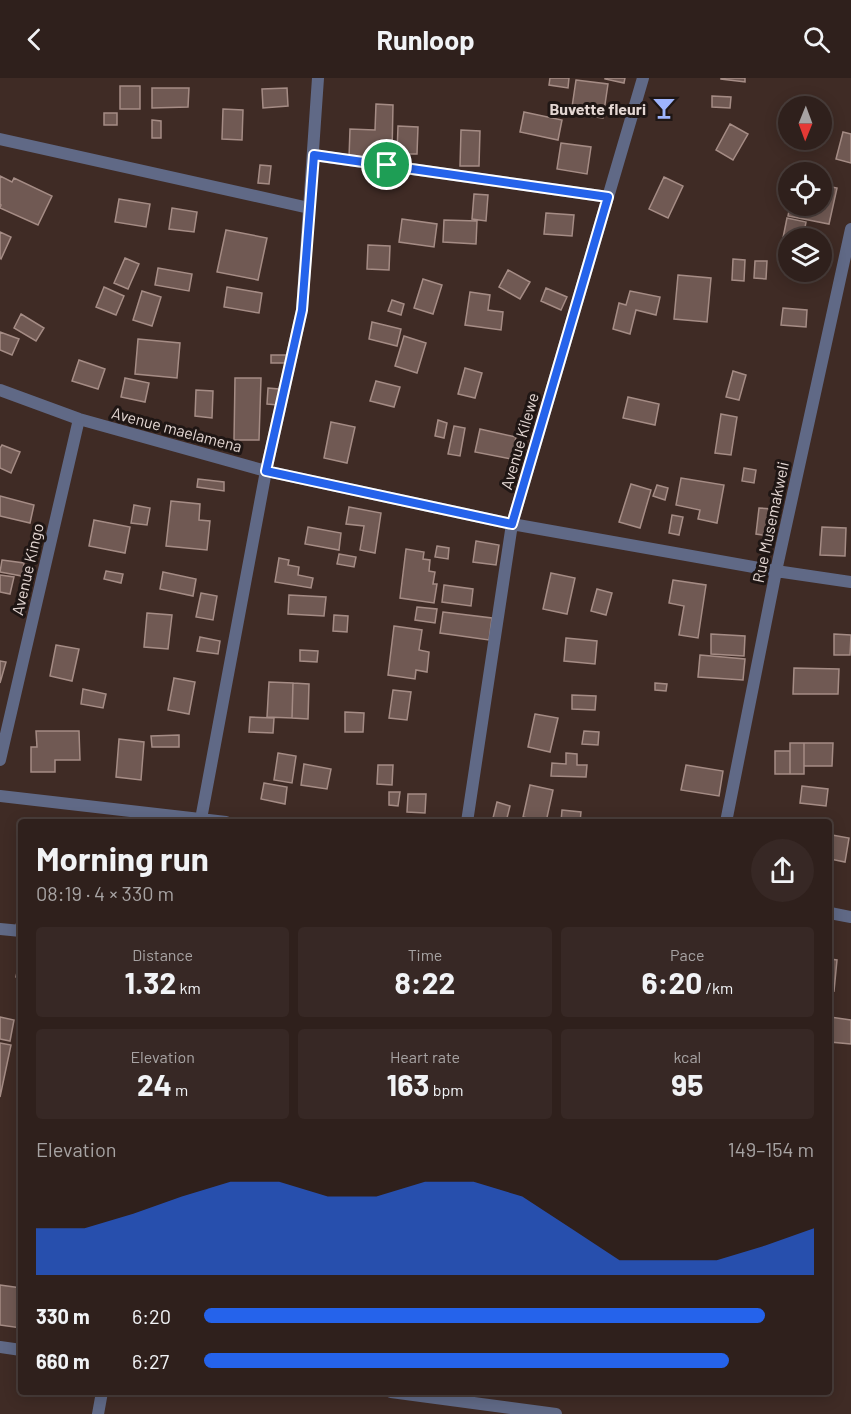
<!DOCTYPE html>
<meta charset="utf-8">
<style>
:root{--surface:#2f201c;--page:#372825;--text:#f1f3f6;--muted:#a7a3a3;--line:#4a3e3b;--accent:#2563eb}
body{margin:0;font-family:Barlow,sans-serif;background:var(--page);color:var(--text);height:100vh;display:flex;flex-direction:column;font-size:22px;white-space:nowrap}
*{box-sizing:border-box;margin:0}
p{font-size:20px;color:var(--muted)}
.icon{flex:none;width:33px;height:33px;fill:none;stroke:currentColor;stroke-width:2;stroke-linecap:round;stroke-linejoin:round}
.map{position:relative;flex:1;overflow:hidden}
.details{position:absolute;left:18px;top:741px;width:814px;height:576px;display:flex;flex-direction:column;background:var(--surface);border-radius:6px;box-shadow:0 3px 15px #0003,0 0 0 2px var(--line)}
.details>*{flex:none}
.needle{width:39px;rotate:181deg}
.buttons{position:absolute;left:778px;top:18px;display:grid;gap:12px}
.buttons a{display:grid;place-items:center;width:54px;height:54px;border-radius:50%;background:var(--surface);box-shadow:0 3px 15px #0003,0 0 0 2px var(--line);font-size:30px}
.pin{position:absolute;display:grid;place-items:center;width:51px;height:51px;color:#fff;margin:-26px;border:3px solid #fff;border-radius:50%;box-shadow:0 2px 6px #0007}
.round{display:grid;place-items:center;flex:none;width:63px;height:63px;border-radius:32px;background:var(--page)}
.headline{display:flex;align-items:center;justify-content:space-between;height:102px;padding:0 18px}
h1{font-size:33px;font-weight:700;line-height:45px}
.figures{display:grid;grid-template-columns:repeat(3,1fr);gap:9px;height:102px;padding:6px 18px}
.figures div{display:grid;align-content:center;border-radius:6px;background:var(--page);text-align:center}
.figures b{font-size:30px;font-weight:700}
.figures small{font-size:16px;font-weight:400}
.figures p{font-size:16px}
.chart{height:168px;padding:12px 18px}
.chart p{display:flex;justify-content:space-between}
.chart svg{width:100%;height:108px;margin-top:6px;fill:var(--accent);opacity:.7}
ul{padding:0 18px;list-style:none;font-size:20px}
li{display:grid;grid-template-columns:96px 72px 1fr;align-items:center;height:45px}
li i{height:15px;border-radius:8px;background:var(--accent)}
header{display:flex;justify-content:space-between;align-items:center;height:78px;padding:0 18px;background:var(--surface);font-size:27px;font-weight:700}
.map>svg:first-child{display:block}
</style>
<header><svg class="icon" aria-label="back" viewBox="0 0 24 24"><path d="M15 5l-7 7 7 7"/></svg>Runloop<svg class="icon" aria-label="search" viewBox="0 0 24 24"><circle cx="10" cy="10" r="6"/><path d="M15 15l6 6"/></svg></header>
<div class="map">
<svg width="851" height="1336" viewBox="0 0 851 1336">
<rect width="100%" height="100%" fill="#3f2b25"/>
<path fill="#705953" stroke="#a58c85" stroke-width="1.5" d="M550 0H569L568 10 549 7Z
M605 0H625L624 5 605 1Z
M721 0H745V4L721 1Z
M576 2 608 6 603 40 571 36Z
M120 8H140V31H120Z
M152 10H189L188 29 152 30Z
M287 10 288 28 263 30 262 11Z
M712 18 731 19 730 30 712 29Z
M376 26 393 27 392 75H389V82L349 80 350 51 375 52Z
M223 31 243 32 242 62 222 61Z
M524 34 562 42 558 62 520 54Z
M104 35H117V47H104Z
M152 42 161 43V60H152Z
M730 46 748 56 733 82 716 72Z
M398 48 418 49 417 76H397Z
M461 52 480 53 479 88H460Z
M843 54 851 56V85L836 81Z
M561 65 591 69 587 96 557 91Z
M260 87 271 88 269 106 258 105Z
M0 98 12 104 14 100 52 118 38 147 0 130 1 127 0 126Z
M664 99 683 108 668 140 649 131Z
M822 107 837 110 829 146 788 138 790 128H822Z
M474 116 488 117 486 143 472 141Z
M119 121 150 126 146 149 115 144Z
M172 130 197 134 194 154 169 151Z
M546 135 574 137 572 158 544 156Z
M787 140 806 144 803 160 789 161 783 160Z
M402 141 437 146 434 169 399 164Z
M444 142 477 143 476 166 443 164Z
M226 152 267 160 258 202 217 194Z
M0 154 11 159 1 181 0 180Z
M368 167 390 168 389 192 367 191Z
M125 180 139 186 128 211 114 205Z
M733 181 745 182 744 203 732 202Z
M755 183H767L766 201 754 200Z
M158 190 192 196 189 213 155 207Z
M508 192 530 204 520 221 499 209Z
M678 197 711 200 707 244 674 241Z
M423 201 442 207 433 236 414 230Z
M104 209 124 218 116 237 96 229Z
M227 209 262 215 259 235 224 229Z
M546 210 567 219 561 232 541 223Z
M142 213 161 219 152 248 133 242Z
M630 213 660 219 656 237 636 232 630 256 613 251 619 225 626 227Z
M470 214 490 217 488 232 503 234 501 252 465 247Z
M392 222 404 226 401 237 388 233Z
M783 230 807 232 806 249 781 247Z
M21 236 44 250 36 263 14 250Z
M372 244 401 251 397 268 369 261Z
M0 254 19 261 12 277 0 272Z
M404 258 426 265 417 295 395 288Z
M138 261 180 265 177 300 135 296Z
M271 277H286V285H271Z
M79 282 105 291 98 311 72 303Z
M465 290 482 295 475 320 458 316Z
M733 293 746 297 739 322 726 319Z
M125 300 149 305 145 324 121 319Z
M235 300H261L259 362H234Z
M376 303 400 309 394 329 370 323Z
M268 310 279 311 278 327 267 326Z
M196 312 213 313 212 340 195 338Z
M628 319 659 326 655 347 623 340Z
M721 336 737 339 731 377 715 375Z
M438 342 447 345 444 360 435 358Z
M331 344 355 349 347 385 324 380Z
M454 348 465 350 460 378 448 376Z
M480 351 516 359 511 381 475 374Z
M2 367 20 374 11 395 0 390V370Z
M744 390 756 392 754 405 742 403Z
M681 400 724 407 717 445 698 441 700 432 676 427Z
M198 401 224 404V413L197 409Z
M631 406 651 412 640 450 619 444Z
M657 407 668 410 665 422 653 418Z
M0 418 34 427 30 445 0 438Z
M171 423 200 426 199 442 210 443 207 472 166 468Z
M134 427 150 430 147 447 131 445Z
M349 429 381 435 375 475 360 472 364 448 346 446Z
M759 430 773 431 769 458 756 456Z
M672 437 683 439 679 457 669 455Z
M94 442 130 449 125 475 89 468Z
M308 449 341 455 339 472 305 466Z
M822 449 846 450 845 478 820 477Z
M476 463 499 467 496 487 473 484Z
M437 468 449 470 448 481 435 479Z
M406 471 424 474 423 481 430 482 429 493 435 494 433 506H437L434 525 400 520Z
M339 476 356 479 354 489 337 486Z
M279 480 289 482 288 487 299 489 298 497 313 500 311 510 275 504Z
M2 482 24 485 22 498 0 494Z
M106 493 123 496 121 505 104 501Z
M163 494 196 501 193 518 160 511Z
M551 495 575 500 567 536 543 531Z
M0 497 14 499 10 516 0 514Z
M673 502 706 507 698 560 679 557 684 528 669 525Z
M444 507 473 511 471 528 442 524Z
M597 511 612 515 606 537 591 533Z
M201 515 217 518 213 542 196 539Z
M289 517 326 519 324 538 288 536Z
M417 529 437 531 435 545 415 542Z
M443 534 492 540 489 562 440 555Z
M147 535 172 537 168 571 144 569Z
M334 537 348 538 347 554 333 553Z
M394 548 422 552 419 572 429 574 427 594 416 592 415 601 388 597Z
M711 556 745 558 744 578 711 576Z
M834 556 851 557 850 577H834Z
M200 559 220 563 218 576 197 573Z
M566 560 597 563 595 586 564 583Z
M56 567 79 571 72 603 50 598Z
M300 572 318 573 317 584 300 583Z
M700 577 745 581 743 602 698 599Z
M0 583 6 584 0 605Z
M794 590 839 591 838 616H793Z
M174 600 195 604 189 636 168 632Z
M269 604 293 605 292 640 267 639Z
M293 605 309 606 308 641 292 640Z
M655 605 667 606 666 613 655 612Z
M83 611 106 616 103 630 81 626Z
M393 612 411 614 407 642 389 640Z
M572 617 596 618 595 632 572 631Z
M345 634 364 635 363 654H345Z
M535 636 558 640 550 674 528 669Z
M250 639 274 640 273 655 249 654Z
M36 653H79L80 682H55V694H31V669H37Z
M584 653 599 654 598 667 582 666Z
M179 657V669H152L151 658Z
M119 661 144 664 141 702 116 699Z
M790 665H804V696H790Z
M804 665H833L832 688H804Z
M775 673H790V696H775Z
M278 675 296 678 292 705 274 702Z
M566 675 577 676V687H587L586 699 551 698 552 685 566 686Z
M304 686 331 691 327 711 301 707Z
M378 687H393L392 707 377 706Z
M686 687 723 693 719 718 681 712Z
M264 705 287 709 285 726 261 721Z
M530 707 553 712 546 744 523 739Z
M802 708 828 711 826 728 800 725Z
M389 714H400L398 728 389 727Z
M408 716H426L425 735 407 734Z
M497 724 510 728 506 744H492Z
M562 732 581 734 580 744H561Z
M832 757 849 760 845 784 830 781Z
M21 821V850L16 849Z
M21 875V900L16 899Z
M830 881 837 882 834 913 830 912Z
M0 939 14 942 10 963 0 961Z
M830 939 851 942V966L830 964Z
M0 965 11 967 0 1019Z
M0 1207 21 1210V1250L0 1247Z"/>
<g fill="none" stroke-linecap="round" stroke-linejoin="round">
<path stroke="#606986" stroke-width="12" d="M0 851 21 853"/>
<path stroke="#606986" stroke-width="12" d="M0 61 309 130
M313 77 608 119
M0 312 79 341 266 393 512 446 776 493 851 504
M0 682 79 341
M0 718 226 744
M201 741 266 393 302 232 318 0
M467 744 512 446 643 0
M726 744 776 493 851 151
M830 835 851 839
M0 1269 21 1272
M391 1314 556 1336
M98 1336 102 1314"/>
</g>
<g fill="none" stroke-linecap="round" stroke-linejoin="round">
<g stroke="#fff" stroke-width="12">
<path id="route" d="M314 77 608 119 512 446 266 393 302 232Z"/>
</g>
<use href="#route" stroke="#2563eb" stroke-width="8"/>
</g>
<defs>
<g id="bar-bare" transform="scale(1.8)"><path d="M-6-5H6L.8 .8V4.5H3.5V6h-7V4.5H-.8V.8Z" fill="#9eb4fd" stroke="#1f1614" stroke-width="2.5" paint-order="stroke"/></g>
</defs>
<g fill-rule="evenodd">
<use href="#bar-bare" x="664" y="30"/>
</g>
<g text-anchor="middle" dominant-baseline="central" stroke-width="6" stroke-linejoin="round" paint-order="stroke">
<g font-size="16" font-weight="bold" fill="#e4d7d3" stroke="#1f1614" text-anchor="end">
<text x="646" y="30">Buvette fleuri</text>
</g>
<g font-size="16" fill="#e4d7d3" stroke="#1f1614">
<text transform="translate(177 351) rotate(15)">Avenue maelamena</text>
<text transform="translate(519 363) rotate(-74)">Avenue Kilewe</text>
<text transform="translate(770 444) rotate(-78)">Rue Musemakweli</text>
<text transform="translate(27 491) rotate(-77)">Avenue Kingo</text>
</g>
</g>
</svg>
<div class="buttons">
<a><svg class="needle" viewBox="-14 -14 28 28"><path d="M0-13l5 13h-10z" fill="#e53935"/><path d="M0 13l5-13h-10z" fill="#a7a3a3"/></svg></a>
<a><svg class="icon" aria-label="locate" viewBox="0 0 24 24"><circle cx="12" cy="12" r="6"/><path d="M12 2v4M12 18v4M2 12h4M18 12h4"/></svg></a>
<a><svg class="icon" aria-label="layers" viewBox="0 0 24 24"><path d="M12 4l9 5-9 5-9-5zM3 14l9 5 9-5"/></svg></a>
</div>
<div class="pin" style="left:387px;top:87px;background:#1e9e55"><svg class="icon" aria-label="arrive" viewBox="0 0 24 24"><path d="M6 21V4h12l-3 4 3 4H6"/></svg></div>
<section class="details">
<div class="headline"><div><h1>Morning run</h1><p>08:19 · 4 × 330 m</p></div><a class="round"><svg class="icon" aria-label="share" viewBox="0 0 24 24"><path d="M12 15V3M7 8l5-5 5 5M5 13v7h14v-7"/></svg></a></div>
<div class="figures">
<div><p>Distance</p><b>1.32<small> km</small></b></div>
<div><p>Time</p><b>8:22</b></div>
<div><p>Pace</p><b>6:20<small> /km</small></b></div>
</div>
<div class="figures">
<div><p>Elevation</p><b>24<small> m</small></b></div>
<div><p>Heart rate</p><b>163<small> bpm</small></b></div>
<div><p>kcal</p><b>95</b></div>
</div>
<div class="chart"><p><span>Elevation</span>149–154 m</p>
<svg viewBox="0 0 160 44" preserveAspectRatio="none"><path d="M0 44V25L10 25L20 19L30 12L40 6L50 6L60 12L70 12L80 6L90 6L100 12L110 25L120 38L130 38L140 38L150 32L160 25V44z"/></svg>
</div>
<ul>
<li><b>330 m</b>6:20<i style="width:92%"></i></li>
<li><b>660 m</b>6:27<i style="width:86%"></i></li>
</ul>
</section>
</div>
